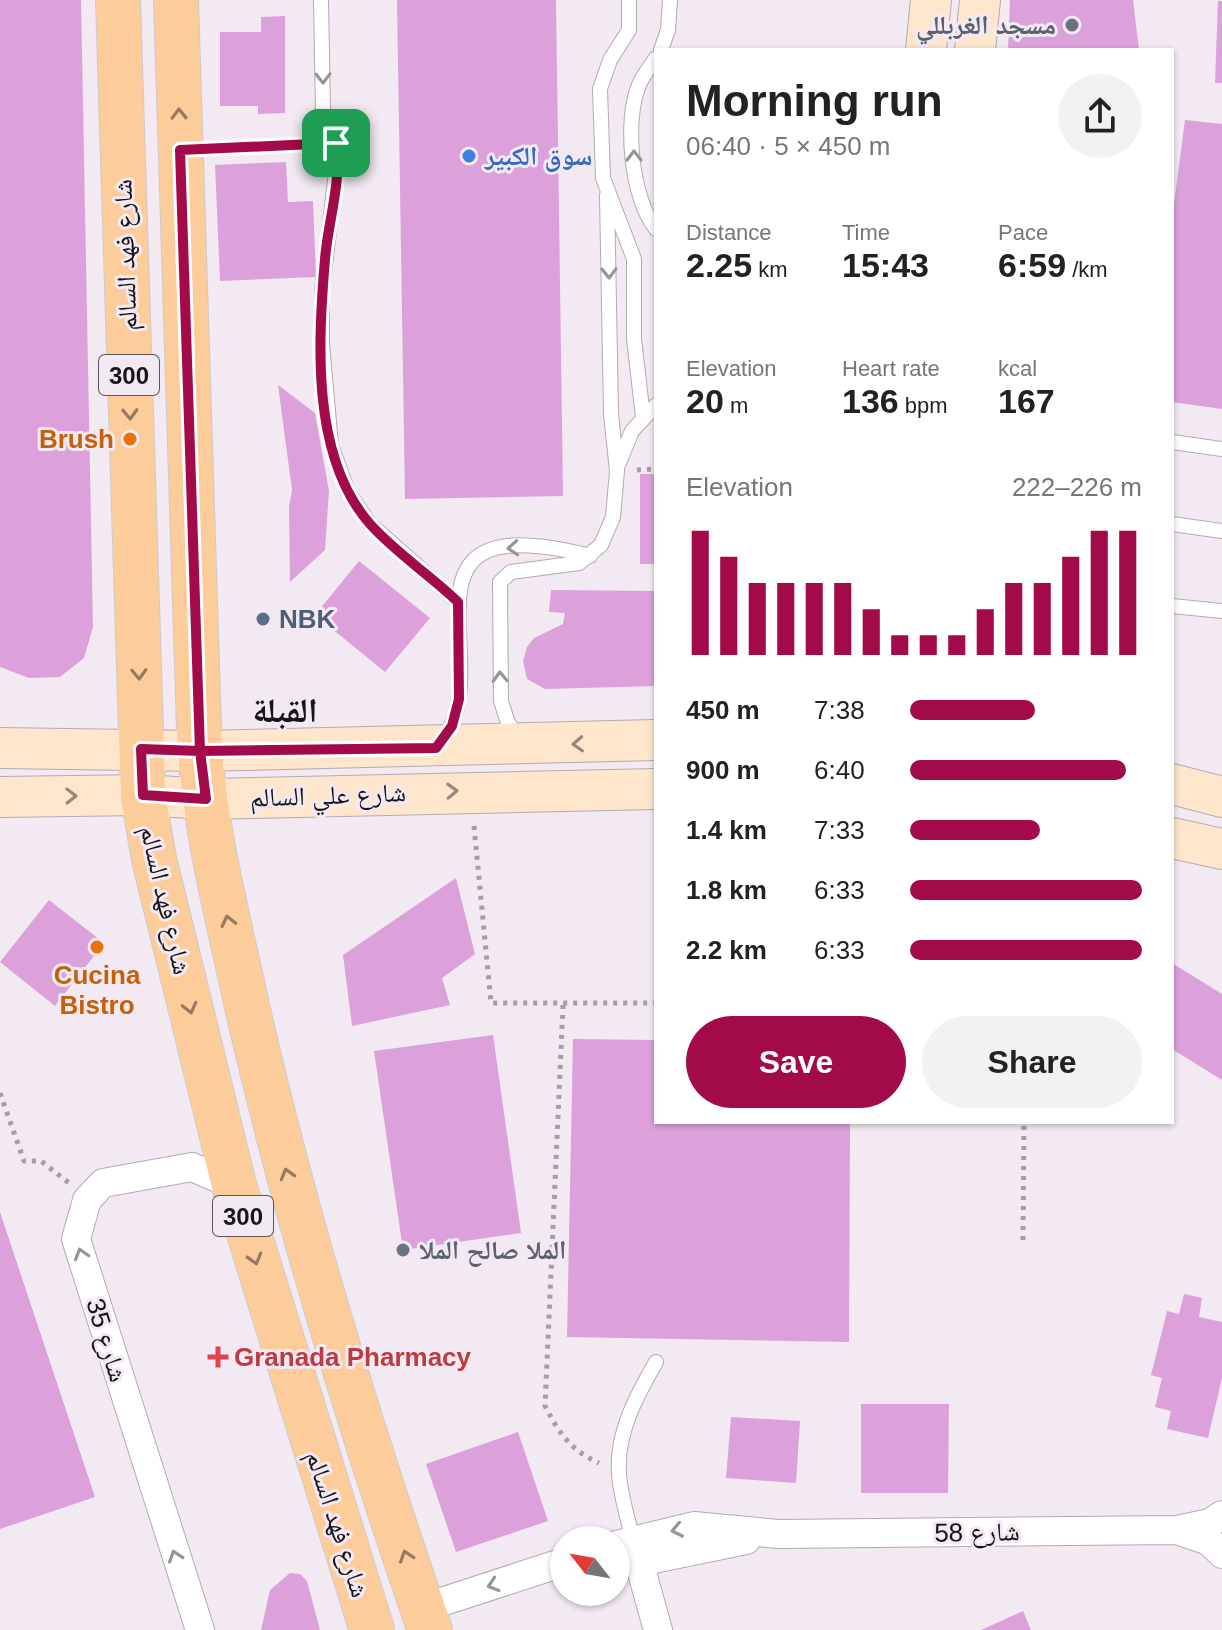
<!DOCTYPE html>
<meta charset="utf-8">
<style>
:root{--surface:#fff;--page:#f2f2f2;--text:#222;--muted:#767676;--accent:#a20a49}
body{margin:0;font-family:Arial,"Noto Naskh Arabic",sans-serif;background:var(--page);color:var(--text);height:100vh;display:flex;flex-direction:column;font-size:30px;white-space:nowrap}
*{box-sizing:border-box;margin:0}
p{font-size:26px;color:var(--muted)}
.icon{flex:none;width:44px;height:44px;fill:none;stroke:currentColor;stroke-width:2;stroke-linecap:round;stroke-linejoin:round}
.map{position:relative;flex:1;overflow:hidden}
.details{position:absolute;left:654px;top:48px;width:520px;height:1076px;display:flex;flex-direction:column;background:var(--surface);border-radius:0px;box-shadow:0 2px 6px #0004}
.details>*{flex:none}
.needle{width:52px;rotate:301deg}
.buttons{position:absolute;left:550px;top:1526px;display:grid;gap:16px}
.buttons a{display:grid;place-items:center;width:80px;height:80px;border-radius:50%;background:var(--surface);box-shadow:0 2px 6px #0004;font-size:40px}
.pin{position:absolute;display:grid;place-items:center;width:68px;height:68px;color:#fff;margin:-34px;border-radius:16px;box-shadow:0 4px 12px #0006}
.round{display:grid;place-items:center;flex:none;width:84px;height:84px;border-radius:42px;background:var(--page)}
.overview{display:flex;align-items:center;justify-content:space-between;height:136px;padding:0 32px}
h1{font-size:44px;font-weight:700;line-height:60px}
.stats{display:grid;grid-template-columns:repeat(3,1fr);gap:12px;height:136px;padding:8px 32px}
.stats div{display:grid;align-content:center}
.stats b{font-size:34px;font-weight:700}
.stats small{font-size:22px;font-weight:400}
.stats p{font-size:22px}
.chart{height:224px;padding:16px 32px}
.chart p{display:flex;justify-content:space-between}
.chart svg{width:100%;height:144px;margin-top:8px;stroke:var(--accent);stroke-width:6}
.action{display:flex;gap:16px;margin-top:auto;padding:16px 32px}
.action a{flex:1;height:92px;border-radius:48px;background:var(--accent);color:#fff;font-size:32px;font-weight:700;line-height:92px;text-align:center}
.action a+a{background:var(--page);color:var(--text)}
ul{padding:0 32px;list-style:none;font-size:26px}
li{display:grid;grid-template-columns:128px 96px 1fr;align-items:center;height:60px}
li i{height:20px;border-radius:10px;background:var(--accent)}
.map>svg:first-child{display:block}
</style>
<div class="map">
<svg width="1222" height="1630" viewBox="0 0 1222 1630">
<rect width="100%" height="100%" fill="#f2e9f2"/>
<path fill="#dca1da" d="M0 0H81L93 627 84 658 60 677 29 678 0 667Z
M397 0H556L563 496 405 499Z
M1010 0H1133L1139 50H1008Z
M1218 1H1222V83H1215Z
M285 16V113L258 114V106H220V32H261V17Z
M1185 120 1222 124V409L1172 402V219Z
M286 162 288 202 313 201 316 277 220 281 215 165Z
M278 385 315 413 329 491 325 550 290 582 289 507 292 490Z
M640 474H656V564H640Z
M359 561 430 618 385 672 315 615Z
M551 590 656 591V686L545 689 527 679 523 661 527 647 534 638 563 624 565 613 549 612Z
M456 878 475 954 442 978 450 1005 352 1026 343 955Z
M49 900 104 943 55 1006 0 962Z
M1172 963 1222 994V1080L1172 1049Z
M493 1035 521 1233 403 1250 374 1051Z
M573 1039 656 1040V1122H850L849 1342 567 1337Z
M0 1212 95 1497 0 1529Z
M1184 1294 1202 1298 1199 1317 1222 1322V1378L1208 1438 1167 1429 1171 1411 1155 1407 1162 1378 1151 1375 1167 1311 1179 1314Z
M861 1404H949L948 1493H861Z
M731 1417 800 1421 796 1483 726 1478Z
M518 1432 548 1521 456 1552 426 1464Z
M290 1573 300 1574 307 1581 320 1630H261L270 1590Z
M1023 1611 1031 1630H981Z"/>
<g fill="none" stroke-linecap="round" stroke-linejoin="round">
<g stroke="#b3aab3" stroke-width="16">
<path id="lane" d="M321 0 323 111 338 155 322 291V343L331 445 348 492 370 524 458 602
M629 0V30L610 60 600 89 603 178 634 259V339L643 417
M661 50 668 30 670 0
M656 58C650 67 643 75 639 85 624 120 631 198 656 229
M1172 442 1222 449
M619 463 632 431 656 405
M1172 524 1222 531
M1172 606 1222 611
M519 738 508 723 501 701 500 582 511 572 579 563 601 545 613 517 617 471 611 414 607 195
M442 741C501 665 379 502 590 556
M633 1540C628 1518 620 1495 619 1473 616 1433 637 1395 656 1362"/>
</g>
<g stroke="#b3aab3" stroke-width="30">
<path id="street" d="M1177 1530 1209 1541 1222 1554
M634 1544 658 1630
M616 1545 694 1526 778 1534 1177 1530 1210 1523 1222 1515
M639 1562 746 1540
M423 1608 564 1562
M200 1630 76 1239 87 1200 103 1183 192 1167 234 1185"/>
</g>
<g stroke="#b3aab3" stroke-width="42">
<path id="secondary" d="M926 50 931 0
M975 50 980 0
M0 748 200 751 656 740
M1172 784 1222 797
M0 797 143 795 206 799 656 789
M1172 838 1222 849"/>
</g>
<g stroke="#ccc" stroke-width="46">
<path id="primary" d="M118 0 143 795 154 859 234 1185 372 1630
M176 0 199 729C202 819 226 909 245 997 293 1211 358 1422 430 1630"/>
</g>
<path stroke="#a59ea5" stroke-width="5" stroke-dasharray="4 6" stroke-linecap="butt" d="M213 148 315 144
M637 470 656 469
M474 826 491 1003H656
M563 1005 545 1406C559 1433 570 1450 599 1463
M0 1093 24 1161H41L69 1183
M1023 1240 1024 1122"/>
<use href="#lane" stroke="#fff" stroke-width="14"/>
<use href="#street" stroke="#fff" stroke-width="28"/>
<use href="#secondary" stroke="#fee6cd" stroke-width="40"/>
<use href="#primary" stroke="#fdcc9b" stroke-width="44"/>
</g>
<defs><path id="oneway-chevron" d="M-2-3.5L2.5 0L-2 3.5" fill="none" stroke-width="1.6" stroke-linecap="round" stroke-linejoin="round" transform="scale(2)"/></defs>
<g stroke="#979697">
<use href="#oneway-chevron" transform="translate(323 78) rotate(89)"/>
<use href="#oneway-chevron" transform="translate(634 156) rotate(-90)"/>
<use href="#oneway-chevron" transform="translate(609 273) rotate(89)"/>
<use href="#oneway-chevron" transform="translate(513 548) rotate(176)"/>
<use href="#oneway-chevron" transform="translate(500 677) rotate(-92)"/>
<use href="#oneway-chevron" transform="translate(81 1254) rotate(-107)"/>
<use href="#oneway-chevron" transform="translate(677 1530) rotate(168)"/>
<use href="#oneway-chevron" transform="translate(175 1556) rotate(-108)"/>
<use href="#oneway-chevron" transform="translate(493 1585) rotate(162)"/>
</g>
<g stroke="#967a60">
<use href="#oneway-chevron" transform="translate(179 114) rotate(-91)"/>
<use href="#oneway-chevron" transform="translate(130 414) rotate(88)"/>
<use href="#oneway-chevron" transform="translate(139 674) rotate(88)"/>
<use href="#oneway-chevron" transform="translate(228 921) rotate(-103)"/>
<use href="#oneway-chevron" transform="translate(190 1008) rotate(76)"/>
<use href="#oneway-chevron" transform="translate(287 1174) rotate(-106)"/>
<use href="#oneway-chevron" transform="translate(255 1259) rotate(74)"/>
<use href="#oneway-chevron" transform="translate(406 1556) rotate(-108)"/>
</g>
<g stroke="#96887c">
<use href="#oneway-chevron" transform="translate(578 744) rotate(177)"/>
<use href="#oneway-chevron" transform="translate(452 791) rotate(-2)"/>
<use href="#oneway-chevron" transform="translate(71 796) rotate(-1)"/>
</g>
<g fill="none" stroke-linecap="round" stroke-linejoin="round">
<g stroke="#fff" stroke-width="16">
<path id="route" d="M336 143 180 150 200 751 141 749 143 795 206 799 200 751 436 748 452 726 459 699 458 602C430 575 396 553 370 524 311 457 318 343 325 259 328 221 342 182 336 143"/>
</g>
<use href="#route" stroke="#a20a49" stroke-width="10"/>
</g>
<g fill="#6b7280" stroke="#f2e9f2" stroke-width="3">
<circle cx="1072" cy="25" r="8"/>
<circle cx="403" cy="1250" r="8"/>
</g>
<circle fill="#3f7fe0" stroke="#f2e9f2" stroke-width="3" cx="469" cy="156" r="8"/>
<g fill="#e8710a" stroke="#f2e9f2" stroke-width="3">
<circle cx="130" cy="439" r="8"/>
<circle cx="97" cy="947" r="8"/>
</g>
<circle fill="#5c6f8a" stroke="#f2e9f2" stroke-width="3" cx="263" cy="619" r="8"/>
<path fill="#e0444e" stroke="#f2e9f2" stroke-width="3" d="M214 1345h8v8h8v8h-8v8h-8v-8h-8v-8h8z"/>
<g text-anchor="middle" dominant-baseline="central" stroke-width="6" stroke-linejoin="round" paint-order="stroke">
<g fill="#f2e9f2" stroke="#595559" stroke-width="2">
<rect x="99" y="355" width="60" height="40" rx="6"/>
<rect x="213" y="1196" width="60" height="40" rx="6"/>
</g>
<g font-size="24" font-weight="bold" fill="#181518">
<text x="129" y="375">300</text>
<text x="243" y="1216">300</text>
</g>
<g font-size="26" font-weight="bold" fill="#5b616d" stroke="#f2e9f2" text-anchor="end">
<text x="1056" y="25">مسجد الغربللي</text>
<text x="419" y="1250" text-anchor="start">الملا صالح الملا</text>
</g>
<g font-size="26" font-weight="bold" fill="#366cbe" stroke="#f2e9f2" text-anchor="start">
<text x="485" y="156">سوق الكبير</text>
</g>
<g font-size="26" fill="#181518" stroke="#f2e9f2">
<text transform="translate(125 255) rotate(-92)">شارع فهد السالم</text>
<text transform="translate(328 795) rotate(-2)">شارع علي السالم</text>
<text transform="translate(166 900) rotate(77)">شارع فهد السالم</text>
<text transform="translate(107 1340) rotate(73)">شارع 35</text>
<text transform="translate(338 1524) rotate(72)">شارع فهد السالم</text>
<text transform="translate(977 1532) rotate(-1)">شارع 58</text>
</g>
<g font-size="26" font-weight="bold" fill="#c56008" stroke="#f2e9f2" text-anchor="end">
<text x="114" y="439">Brush</text>
<text x="97" y="975" text-anchor="middle">Cucina<tspan x="97" dy="30">Bistro</tspan></text>
</g>
<g font-size="26" font-weight="bold" fill="#4e5e75" stroke="#f2e9f2" text-anchor="start">
<text x="279" y="619">NBK</text>
</g>
<g font-size="26" font-weight="bold" fill="#be3a42" stroke="#f2e9f2" text-anchor="start">
<text x="234" y="1357">Granada Pharmacy</text>
</g>
<g font-size="34" font-weight="bold" fill="#181518" stroke="#f2e9f2">
<text x="285" y="710">القبلة</text>
</g>
</g>
</svg>
<div class="buttons">
<a><svg class="needle" viewBox="-14 -14 28 28"><path d="M0-13l5 13h-10z" fill="#e53935"/><path d="M0 13l5-13h-10z" fill="#767676"/></svg></a>
</div>
<div class="pin" style="left:336px;top:143px;background:#1e9e55"><svg class="icon" aria-label="arrive" viewBox="0 0 24 24"><path d="M6 21V4h12l-3 4 3 4H6"/></svg></div>
<section class="details">
<div class="overview"><div><h1>Morning run</h1><p>06:40 · 5 × 450 m</p></div><a class="round"><svg class="icon" aria-label="share" viewBox="0 0 24 24"><path d="M12 15V3M7 8l5-5 5 5M5 13v7h14v-7"/></svg></a></div>
<div class="stats">
<div><p>Distance</p><b>2.25<small> km</small></b></div>
<div><p>Time</p><b>15:43</b></div>
<div><p>Pace</p><b>6:59<small> /km</small></b></div>
</div>
<div class="stats">
<div><p>Elevation</p><b>20<small> m</small></b></div>
<div><p>Heart rate</p><b>136<small> bpm</small></b></div>
<div><p>kcal</p><b>167</b></div>
</div>
<div class="chart"><p><span>Elevation</span>222–226 m</p>
<svg viewBox="0 0 160 44" preserveAspectRatio="none"><path d="M5 44V6M15 44V14M25 44V22M35 44V22M45 44V22M55 44V22M65 44V30M75 44V38M85 44V38M95 44V38M105 44V30M115 44V22M125 44V22M135 44V14M145 44V6M155 44V6"/></svg>
</div>
<ul>
<li><b>450 m</b>7:38<i style="width:54%"></i></li>
<li><b>900 m</b>6:40<i style="width:93%"></i></li>
<li><b>1.4 km</b>7:33<i style="width:56%"></i></li>
<li><b>1.8 km</b>6:33<i style="width:100%"></i></li>
<li><b>2.2 km</b>6:33<i style="width:100%"></i></li>
</ul>
<div class="action"><a>Save</a><a>Share</a></div>
</section>
</div>
